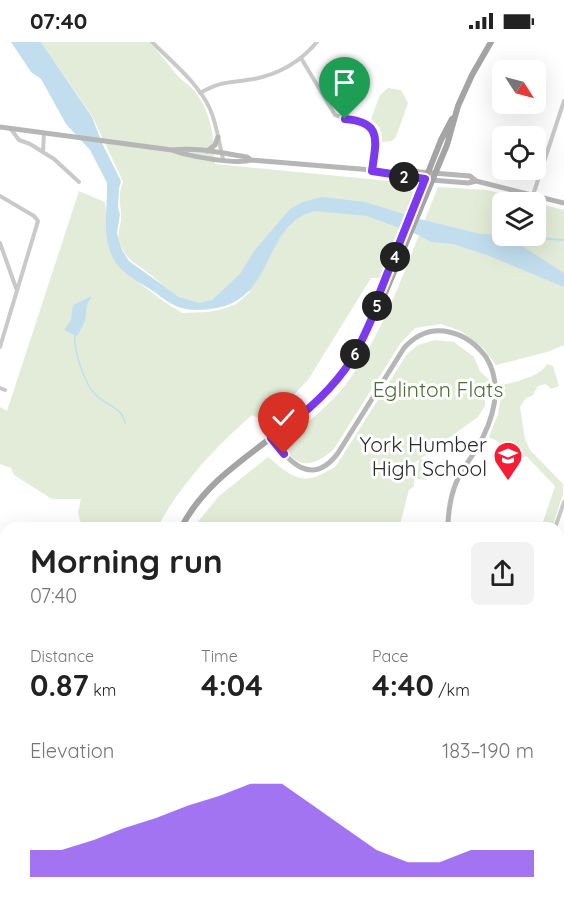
<!DOCTYPE html>
<meta charset="utf-8">
<style>
:root{--surface:#fff;--page:#f2f2f2;--text:#222;--muted:#767676;--accent:#7c3aed}
body{margin:0;font-family:Quicksand,sans-serif;background:var(--page);color:var(--text);height:100vh;display:flex;flex-direction:column;font-size:22px;white-space:nowrap}
*{box-sizing:border-box;margin:0}
p{font-size:20px;color:var(--muted)}
.icon{flex:none;width:33px;height:33px;fill:none;stroke:currentColor;stroke-width:2;stroke-linecap:round;stroke-linejoin:round}
.map{position:relative;flex:1;overflow:hidden}
.panel{position:absolute;left:0px;top:480px;width:564px;height:384px;display:flex;flex-direction:column;background:var(--surface);border-radius:18px 18px 0 0;box-shadow:0 6px 24px #0002}
.panel>*{flex:none}
.needle{width:39px;rotate:126deg}
.controls{position:absolute;left:492px;top:18px;display:grid;gap:12px}
.controls a{display:grid;place-items:center;width:54px;height:54px;border-radius:9px;background:var(--surface);box-shadow:0 6px 24px #0002;font-size:30px}
.pin{position:absolute;display:grid;place-items:center;width:51px;height:51px;color:#fff;margin:-62px -26px;border-radius:50% 50% 50% 0;rotate:-45deg;box-shadow:0 0 6px #0007}
.pin .icon{rotate:45deg}
.km{position:absolute;width:30px;height:30px;margin:-15px;border-radius:50%;background:#222;color:#fff;font-size:16px;line-height:30px;text-align:center}
.round{display:grid;place-items:center;flex:none;width:63px;height:63px;border-radius:9px;background:var(--page)}
.summary{display:flex;align-items:center;justify-content:space-between;height:102px;padding:0 30px}
h1{font-size:33px;font-weight:800;line-height:45px}
.stats{display:grid;grid-template-columns:repeat(3,1fr);gap:9px;height:102px;padding:6px 30px}
.stats div{display:grid;align-content:center}
.stats b{font-size:30px;font-weight:800}
.stats small{font-size:16px;font-weight:400}
.stats p{font-size:16px}
.chart{height:168px;padding:12px 30px}
.chart p{display:flex;justify-content:space-between}
.chart svg{width:100%;height:108px;margin-top:6px;fill:var(--accent);opacity:.7}
.status{display:flex;justify-content:space-between;align-items:center;height:42px;padding:0 30px;background:var(--surface);direction:ltr}
.status svg{height:16px;fill:currentColor}
.map>svg:first-child{display:block}
</style>
<div class="status"><b>07:40</b><svg viewBox="0 0 49 12"><path d="M0 12V9h3v3zM5 12V6h3v6zM10 12V3h3v9zM15 12V0h3v12zM26 1h20v11H26zM47 4h2v5h-2z"/></svg></div>
<div class="map">
<svg width="564" height="864" viewBox="0 0 564 864">
<rect width="100%" height="100%" fill="#fff"/>
<path fill="#e3ecd8" fill-rule="evenodd" d="M41 0H149C159 10 167 21 176 32 182 39 191 44 196 51 212 72 214 97 215 122L390 139 410 147 414 152 380 236H371L308 338 280 367 260 377 252 373C215 405 180 443 157 486H85L86 483 80 479 78 470 81 457H52L14 433 11 426 0 422V365L7 369 79 149 105 160 108 191 115 214 124 229 163 259 182 271 208 270 223 267 236 262 250 250 234 242C228 247 220 256 212 259 186 270 162 240 143 227 135 221 128 218 123 208 114 190 122 187 121 172 120 160 118 152 123 140L120 133 92 74Z
M388 46 401 48 408 61 396 95 392 99 382 100C383 89 379 84 371 77L380 53Z
M438 145 487 148 564 168V303L547 310 496 323 483 306 461 289 441 282 415 286 400 302 334 407C323 417 308 427 294 417 289 413 285 406 282 401 306 381 334 361 352 334 390 277 412 208 438 145ZM502 160H536V194H502Z
M435 298 454 300 474 315 480 329 489 338 488 346 485 352V364L478 375 420 417 428 418 427 438 417 437 419 418 415 420 414 444 409 448 399 486H193L219 454 268 415C295 438 304 445 336 424L407 312 418 303Z
M547 322 553 324 559 344 551 347 546 342 538 344 533 353 525 357 520 365 525 397 530 408 563 442V452L552 486H541L555 444 526 414 518 419 495 412 499 400 489 395 498 372 503 343C517 339 540 335 547 322Z
M0 534 6 537V854L0 855Z
M96 858H140L142 864H94Z"/>
<path fill="#c2deee" d="M11 0H41L92 75 102 101 121 139 119 147 118 166 120 172 117 191 122 208 129 219 179 255 199 261 212 258 240 232 254 209 290 167 303 160 322 155 365 160 420 177 480 192 527 194 564 197V199L535 197 524 200 513 198 564 231V245L487 213 453 202 431 200 418 193 367 174 314 169C260 184 277 260 210 267 185 270 175 266 156 251 143 242 126 235 116 221 100 197 108 167 107 141L90 108 66 82 41 37 31 30Z
M92 254 87 263 85 279 78 293 76 294 64 288 71 278 73 263Z
M0 586 6 588V703L0 705Z"/>
<g fill="none" stroke-linecap="round" stroke-linejoin="round">
<path stroke="#c2deee" stroke-width="1.5" d="M75 293C73 307 85 343 95 352 104 363 123 365 125 381
M0 511 6 512
M0 747 6 761
M0 832 6 830"/>
<path stroke="#c9c9c9" stroke-width="4" d="M152 0C172 20 199 42 210 67 217 83 219 101 223 117
M301 16 335 73C343 77 350 76 359 78 383 83 375 111 372 128
M200 51C222 38 232 41 254 37 279 32 301 19 317 0
M10 86 19 98 30 102 54 117 79 140
M43 109 44 91
M533 153 564 59
M0 154 34 174 38 179 0 305
M0 201 16 246
M0 346 5 348
M555 486 564 460
M558 554 564 557
M564 595 562 599 564 600
M558 631 564 634
M558 667 564 670
M142 858 144 864
M195 858 198 864
M254 858 258 864
M294 864 296 858
M320 864 323 858
M365 864 367 858
M408 864 410 858
M448 864 450 858
M487 864 490 858
M524 864 526 858"/>
<path stroke="#b6b6b6" stroke-width="5" d="M0 85 172 108C197 105 222 111 247 115L251 118
M172 108C187 114 236 123 251 118L372 128 419 137 468 141 476 139
M207 109 215 103 218 95
M389 131 396 128 470 134 476 139 564 161
M271 396C289 420 312 446 338 411L404 306C416 293 431 286 449 290 464 293 477 303 486 315 504 344 493 379 477 406 470 418 461 428 456 441 450 456 448 471 448 486
M0 525 6 527
M558 729 564 726
M558 767 564 770
M558 773 564 776
M268 864 279 858"/>
<path stroke="#a4a4a4" stroke-width="6" d="M378 261V256L441 98 452 77
M181 486C205 439 249 414 289 382 312 364 337 342 352 316 363 299 370 280 378 262L383 256 447 103 458 64 472 33 491 0
M70 864 72 858"/>
</g>
<g fill="none" stroke-linecap="round" stroke-linejoin="round">
<g stroke="#fff" stroke-width="12">
<path id="route" d="M284 412 271 396C301 375 332 349 352 317 362 300 370 281 378 262V255L425 137 372 129C376 99 383 80 345 77"/>
</g>
<use href="#route" stroke="#7c3aed" stroke-width="8"/>
</g>
<defs>
<g id="school-pin" transform="scale(1.5)"><path d="M0 17L-7.5 6A9.5 9.5 0 1 1 7.5 6Z" fill="#f51c34" stroke="#fff"/><path d="M0-5L7-2L0 1L-7-2ZM-4 1L0 2.5L4 1V4Q0 6-4 4Z" fill="#fff"/></g>
</defs>
<g fill-rule="evenodd">
<use href="#school-pin" x="508" y="414"/>
</g>
<g text-anchor="middle" dominant-baseline="central" stroke-width="6" stroke-linejoin="round" paint-order="stroke">
<g font-size="21" fill="#516b36" stroke="#fff">
<text x="438" y="347">Eglinton Flats</text>
</g>
<g font-size="21" fill="#2c2c2c" stroke="#fff" text-anchor="end">
<text x="487" y="402">York Humber<tspan x="487" dy="24">High School</tspan></text>
</g>
</g>
</svg>
<div class="controls">
<a><svg class="needle" viewBox="-14 -14 28 28"><path d="M0-13l5 13h-10z" fill="#e53935"/><path d="M0 13l5-13h-10z" fill="#767676"/></svg></a>
<a><svg class="icon" aria-label="locate" viewBox="0 0 24 24"><circle cx="12" cy="12" r="6"/><path d="M12 2v4M12 18v4M2 12h4M18 12h4"/></svg></a>
<a><svg class="icon" aria-label="layers" viewBox="0 0 24 24"><path d="M12 4l9 5-9 5-9-5zM3 14l9 5 9-5"/></svg></a>
</div>
<div class="pin" style="left:345px;top:77px;background:#1e9e55"><svg class="icon" aria-label="arrive" viewBox="0 0 24 24"><path d="M6 21V4h12l-3 4 3 4H6"/></svg></div>
<div class="pin" style="left:284px;top:412px;background:#d93025"><svg class="icon" aria-label="check" viewBox="0 0 24 24"><path d="M5 12l5 5 9-10"/></svg></div>
<b class="km" style="left:404px;top:135px">2</b>
<b class="km" style="left:395px;top:215px">4</b>
<b class="km" style="left:377px;top:264px">5</b>
<b class="km" style="left:355px;top:312px">6</b>
<section class="panel">
<div class="summary"><div><h1>Morning run</h1><p>07:40</p></div><a class="round"><svg class="icon" aria-label="share" viewBox="0 0 24 24"><path d="M12 15V3M7 8l5-5 5 5M5 13v7h14v-7"/></svg></a></div>
<div class="stats">
<div><p>Distance</p><b>0.87<small> km</small></b></div>
<div><p>Time</p><b>4:04</b></div>
<div><p>Pace</p><b>4:40<small> /km</small></b></div>
</div>
<div class="chart"><p><span>Elevation</span>183–190 m</p>
<svg viewBox="0 0 160 44" preserveAspectRatio="none"><path d="M0 44V33L10 33L20 29L30 24L40 20L50 15L60 11L70 6L80 6L90 15L100 24L110 33L120 38L130 38L140 33L150 33L160 33V44z"/></svg>
</div>
</section>
</div>
